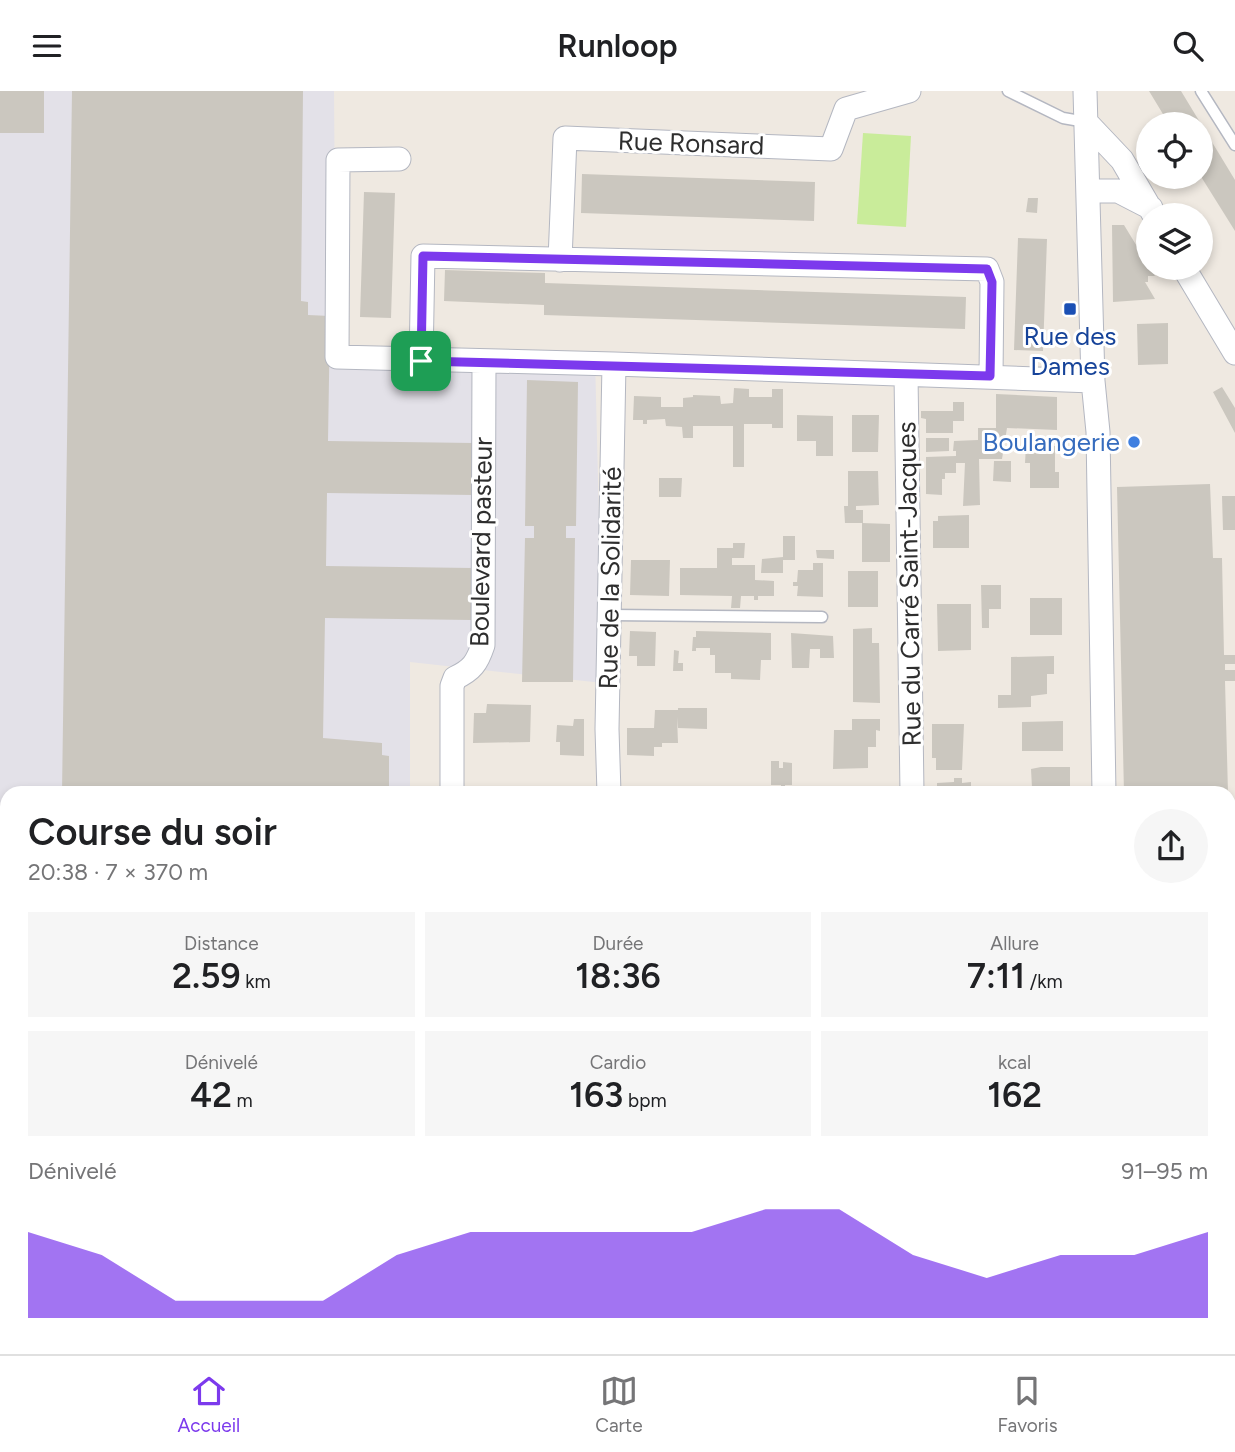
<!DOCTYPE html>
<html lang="fr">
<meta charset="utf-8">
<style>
:root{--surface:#fff;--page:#f6f6f6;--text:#202124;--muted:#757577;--line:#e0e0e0;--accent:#7c3aed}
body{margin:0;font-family:Figtree,sans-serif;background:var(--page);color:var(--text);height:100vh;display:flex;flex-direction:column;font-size:26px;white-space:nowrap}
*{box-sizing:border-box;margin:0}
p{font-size:23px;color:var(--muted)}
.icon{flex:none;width:38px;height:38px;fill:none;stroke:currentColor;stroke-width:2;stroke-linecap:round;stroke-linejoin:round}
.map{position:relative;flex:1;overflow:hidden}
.panel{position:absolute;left:0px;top:695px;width:1236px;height:569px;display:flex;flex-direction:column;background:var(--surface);border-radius:21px 21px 0 0;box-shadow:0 4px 10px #0003}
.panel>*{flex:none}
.tools{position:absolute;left:1136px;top:21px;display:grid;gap:14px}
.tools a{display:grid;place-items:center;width:77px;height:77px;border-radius:50%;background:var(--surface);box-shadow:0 4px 10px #0003;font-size:35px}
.pin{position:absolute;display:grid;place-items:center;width:60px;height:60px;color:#fff;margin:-30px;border-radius:14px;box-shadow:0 4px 10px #0006}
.round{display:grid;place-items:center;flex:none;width:74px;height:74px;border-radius:37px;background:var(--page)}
.overview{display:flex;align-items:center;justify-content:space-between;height:119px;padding:0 28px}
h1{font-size:38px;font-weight:600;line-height:52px}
.stats{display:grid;grid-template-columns:repeat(3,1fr);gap:10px;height:119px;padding:7px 28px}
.stats div{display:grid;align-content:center;border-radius:0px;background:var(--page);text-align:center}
.stats b{font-size:35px;font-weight:600}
.stats small{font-size:19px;font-weight:400}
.stats p{font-size:19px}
.chart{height:196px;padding:14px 28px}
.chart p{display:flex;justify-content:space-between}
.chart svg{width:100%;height:126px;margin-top:7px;fill:var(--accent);opacity:.7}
header{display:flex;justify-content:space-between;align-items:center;height:91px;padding:0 28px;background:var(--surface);font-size:32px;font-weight:600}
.tabs{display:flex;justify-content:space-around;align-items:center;height:98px;border-top:2px solid var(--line);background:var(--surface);font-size:19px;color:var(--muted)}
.tabs a{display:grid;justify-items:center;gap:4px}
.tabs .active{color:var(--accent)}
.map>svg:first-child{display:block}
</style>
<header><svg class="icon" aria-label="menu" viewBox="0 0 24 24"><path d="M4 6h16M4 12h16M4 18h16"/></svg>Runloop<svg class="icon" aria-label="search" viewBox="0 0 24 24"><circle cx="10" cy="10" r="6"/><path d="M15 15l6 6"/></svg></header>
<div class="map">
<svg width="1235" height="1263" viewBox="0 0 1235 1263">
<rect width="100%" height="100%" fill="#efe9e1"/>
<path fill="#e3e1e8" d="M0 0H334L336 262 595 266 603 592 410 571V702H7V1173L0 1174Z"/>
<path fill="#c9ec9a" d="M863 42 911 45 906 136 857 133Z"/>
<path fill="#cbc7bf" d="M0 0H44V42H0Z
M72 0H303L301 210 308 211V224L330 225 328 350 473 352V404L327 402 326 475 472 477 471 529 325 527 323 647 382 652V664L389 665V702H62Z
M1149 0H1181L1235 89V140L1200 84V33H1169Z
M582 83 815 91 814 130 581 122Z
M364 101 395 102 391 227 360 226Z
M1028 107H1038L1037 122 1026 121Z
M1112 134H1124L1155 185H1148V191H1145L1155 208 1113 211Z
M1018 147 1047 148 1043 260 1014 259Z
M445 179 545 182V192L966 206 965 238 544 224V214L444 210Z
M1168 232V273L1138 274 1137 233Z
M527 289 578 291 576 435H566V447H575L573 591H522L525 447H534V435H525Z
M1222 296 1235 317V342L1213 301Z
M734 297 749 298V306H772V298H783V337H772V333H744V376H733V335H693V347H683L682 336 666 335 665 328 647 329V333H643V329H633L634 305 661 306V316H683V307L693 306V304L720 305 721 313 733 312Z
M996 303 1057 306V339L1007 337 1002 368H979L980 414 963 415 965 372H956V382H945V388H942V404L926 403V366L956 365V360H953L954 350 978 349V337H996Z
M953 311H964V330H953V342H926V328L921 327V320H953Z
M797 324 833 325V365H816V350H797Z
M852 324H879L878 361H852Z
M926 347H949V360L926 361Z
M1026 354 1055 355V381H1059V397H1030V372H1025Z
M994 370H1011V391L993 390Z
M848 380H878L879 414 856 415V419H863V432H845L844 415H848Z
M659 387H682L681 406H659Z
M1210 393 1213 467H1222L1224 564H1235V573H1225V579H1235V590H1225L1228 702H1124L1117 396Z
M1222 405H1235V439H1223Z
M969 424V457H933V430H938V425Z
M862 432 890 433V471H862Z
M783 445H795V469H783V482H761L762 468 783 466Z
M733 452H745L744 467H732V474H755V489L774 490V505H758V509H754V505H741L740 517H731L732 505 680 504V477H717V457H733Z
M816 459H834V468L817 467Z
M631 469H670L669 505 630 504Z
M813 472H823V506L797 505 798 495H793V491H797L798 479H813Z
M848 480H878V516H848Z
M981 494H1001V518H989V537H982Z
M1030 507H1062V544H1030Z
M937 513H971V559L938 560Z
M872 537V552H879L880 612 853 611V538Z
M630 540 656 541 655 575H637V565H629Z
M696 540 771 542V569H761L760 589 731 588V582H715V564H710V557H696V560H692L693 546H696Z
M791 542 833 545 834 567H820V558H810L809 577H792Z
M674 559 679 560 678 572H683V580H673Z
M1054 565V583H1047V603L1031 605V616L998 617V604H1011V566Z
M487 613 531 614 530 651 473 652 474 622H486Z
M678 617H707V638L678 637 677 626 678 652H662V656H654V665L627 664V637H654L655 619H678Z
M574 628H584V665L560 664V651H556L557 634 573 635Z
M852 628H880V640L876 639V656H868V677L833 678 834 639H852Z
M1063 630V660H1022V631Z
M932 633H964L962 679H936V667H932Z
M771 670H779V677H783V671L792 672V694H785V702H781V694H771Z
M1041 676H1070V702H1042V697H1032L1031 678Z
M954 687H962V692L971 691V702H937V692L954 691Z
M514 697 552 698V702H514Z
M0 858H7V1040H0Z
M1230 905H1235V1011L1228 1012Z
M1228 1025H1235V1066H1228Z
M7 1127V1170L0 1171V1128Z
M1228 1131H1235V1168L1228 1169Z
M181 1256H195L196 1263H142Z
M273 1256H296V1262L274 1263Z
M495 1256H526L527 1263H496Z
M639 1256H669V1263H640Z
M885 1256H914V1263H886Z
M976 1256H1016L1014 1263H974Z
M1088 1256H1203V1263H1130L1124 1258V1263H1085Z"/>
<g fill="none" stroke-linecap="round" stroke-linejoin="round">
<g stroke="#b4b7c1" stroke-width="13">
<path id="service" d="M1008 0 1063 27 1086 31
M1201 0 1235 54
M610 524 822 526
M0 847H7
M934 1256V1263"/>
</g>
<g stroke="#b4b7c1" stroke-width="25">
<path id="minor" d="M1085 0 1093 290 1098 341 1104 702
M1086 31 1122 69 1154 124
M399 68 338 69 337 266 614 273 1093 290
M1088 100H1118L1151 117
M560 169 565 47 831 58 846 18 909 0
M1184 177 1235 262
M421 270 423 165 987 178 992 191 991 285
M906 284 912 702
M452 702V595L455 587C472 579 477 572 483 554L484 271
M609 702 607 638 614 273
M1228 1088H1235
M0 1191 7 1190
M620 1256 621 1263
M451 1263V1256
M1056 1263 1059 1256"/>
</g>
<use href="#service" stroke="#fff" stroke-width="10"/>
<use href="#minor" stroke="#fff" stroke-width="23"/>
</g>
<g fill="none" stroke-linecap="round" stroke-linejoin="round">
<g stroke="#fff" stroke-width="14">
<path id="route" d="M423 165 987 178 992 191 990 285 421 270Z"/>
</g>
<use href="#route" stroke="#7c3aed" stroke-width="9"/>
</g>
<rect fill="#1a4fb4" stroke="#fff" stroke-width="2.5" x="1063" y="211" width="14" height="14" rx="3.5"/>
<circle fill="#3f7fe0" stroke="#fff" stroke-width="2.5" cx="1134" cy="351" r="7"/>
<g text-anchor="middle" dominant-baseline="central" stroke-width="6" stroke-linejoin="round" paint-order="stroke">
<g font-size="26" fill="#2e2e2e" stroke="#fff">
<text transform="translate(691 52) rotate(2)">Rue Ronsard</text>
<text transform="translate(481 451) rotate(-89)">Boulevard pasteur</text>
<text transform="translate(610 487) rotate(-89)">Rue de la Solidarité</text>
<text transform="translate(909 493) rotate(-91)">Rue du Carré Saint-Jacques</text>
</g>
<g font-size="26" fill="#164399" stroke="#fff">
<text x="1070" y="245">Rue des<tspan x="1070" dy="30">Dames</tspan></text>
</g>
<g font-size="26" fill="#366cbe" stroke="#fff" text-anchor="end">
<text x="1120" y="351">Boulangerie</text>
</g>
</g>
</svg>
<div class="tools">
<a><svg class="icon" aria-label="locate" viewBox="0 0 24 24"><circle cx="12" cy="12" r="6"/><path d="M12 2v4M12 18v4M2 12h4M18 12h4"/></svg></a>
<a><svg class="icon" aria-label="layers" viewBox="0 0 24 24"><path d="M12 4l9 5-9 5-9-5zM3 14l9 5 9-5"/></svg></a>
</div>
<div class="pin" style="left:421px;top:270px;background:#1e9e55"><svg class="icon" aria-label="arrive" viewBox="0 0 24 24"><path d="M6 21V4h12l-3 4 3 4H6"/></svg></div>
<section class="panel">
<div class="overview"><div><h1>Course du soir</h1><p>20:38 · 7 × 370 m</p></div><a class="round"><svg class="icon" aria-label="share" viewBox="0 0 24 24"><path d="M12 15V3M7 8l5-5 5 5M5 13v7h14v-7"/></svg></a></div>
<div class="stats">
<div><p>Distance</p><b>2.59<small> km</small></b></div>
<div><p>Durée</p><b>18:36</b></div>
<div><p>Allure</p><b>7:11<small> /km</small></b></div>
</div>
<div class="stats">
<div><p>Dénivelé</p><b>42<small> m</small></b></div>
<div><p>Cardio</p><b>163<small> bpm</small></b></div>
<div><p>kcal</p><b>162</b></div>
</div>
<div class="chart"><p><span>Dénivelé</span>91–95 m</p>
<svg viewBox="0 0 160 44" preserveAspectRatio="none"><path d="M0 44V14L10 22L20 38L30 38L40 38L50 22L60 14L70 14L80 14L90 14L100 6L110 6L120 22L130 30L140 22L150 22L160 14V44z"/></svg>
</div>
</section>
</div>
<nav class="tabs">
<a class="active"><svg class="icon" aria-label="home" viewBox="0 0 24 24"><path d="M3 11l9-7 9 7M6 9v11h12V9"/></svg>Accueil</a>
<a><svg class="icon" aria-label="map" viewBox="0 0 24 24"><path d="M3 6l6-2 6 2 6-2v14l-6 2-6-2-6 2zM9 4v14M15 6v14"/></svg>Carte</a>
<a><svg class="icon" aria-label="saved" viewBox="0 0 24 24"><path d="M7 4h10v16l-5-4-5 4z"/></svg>Favoris</a>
</nav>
